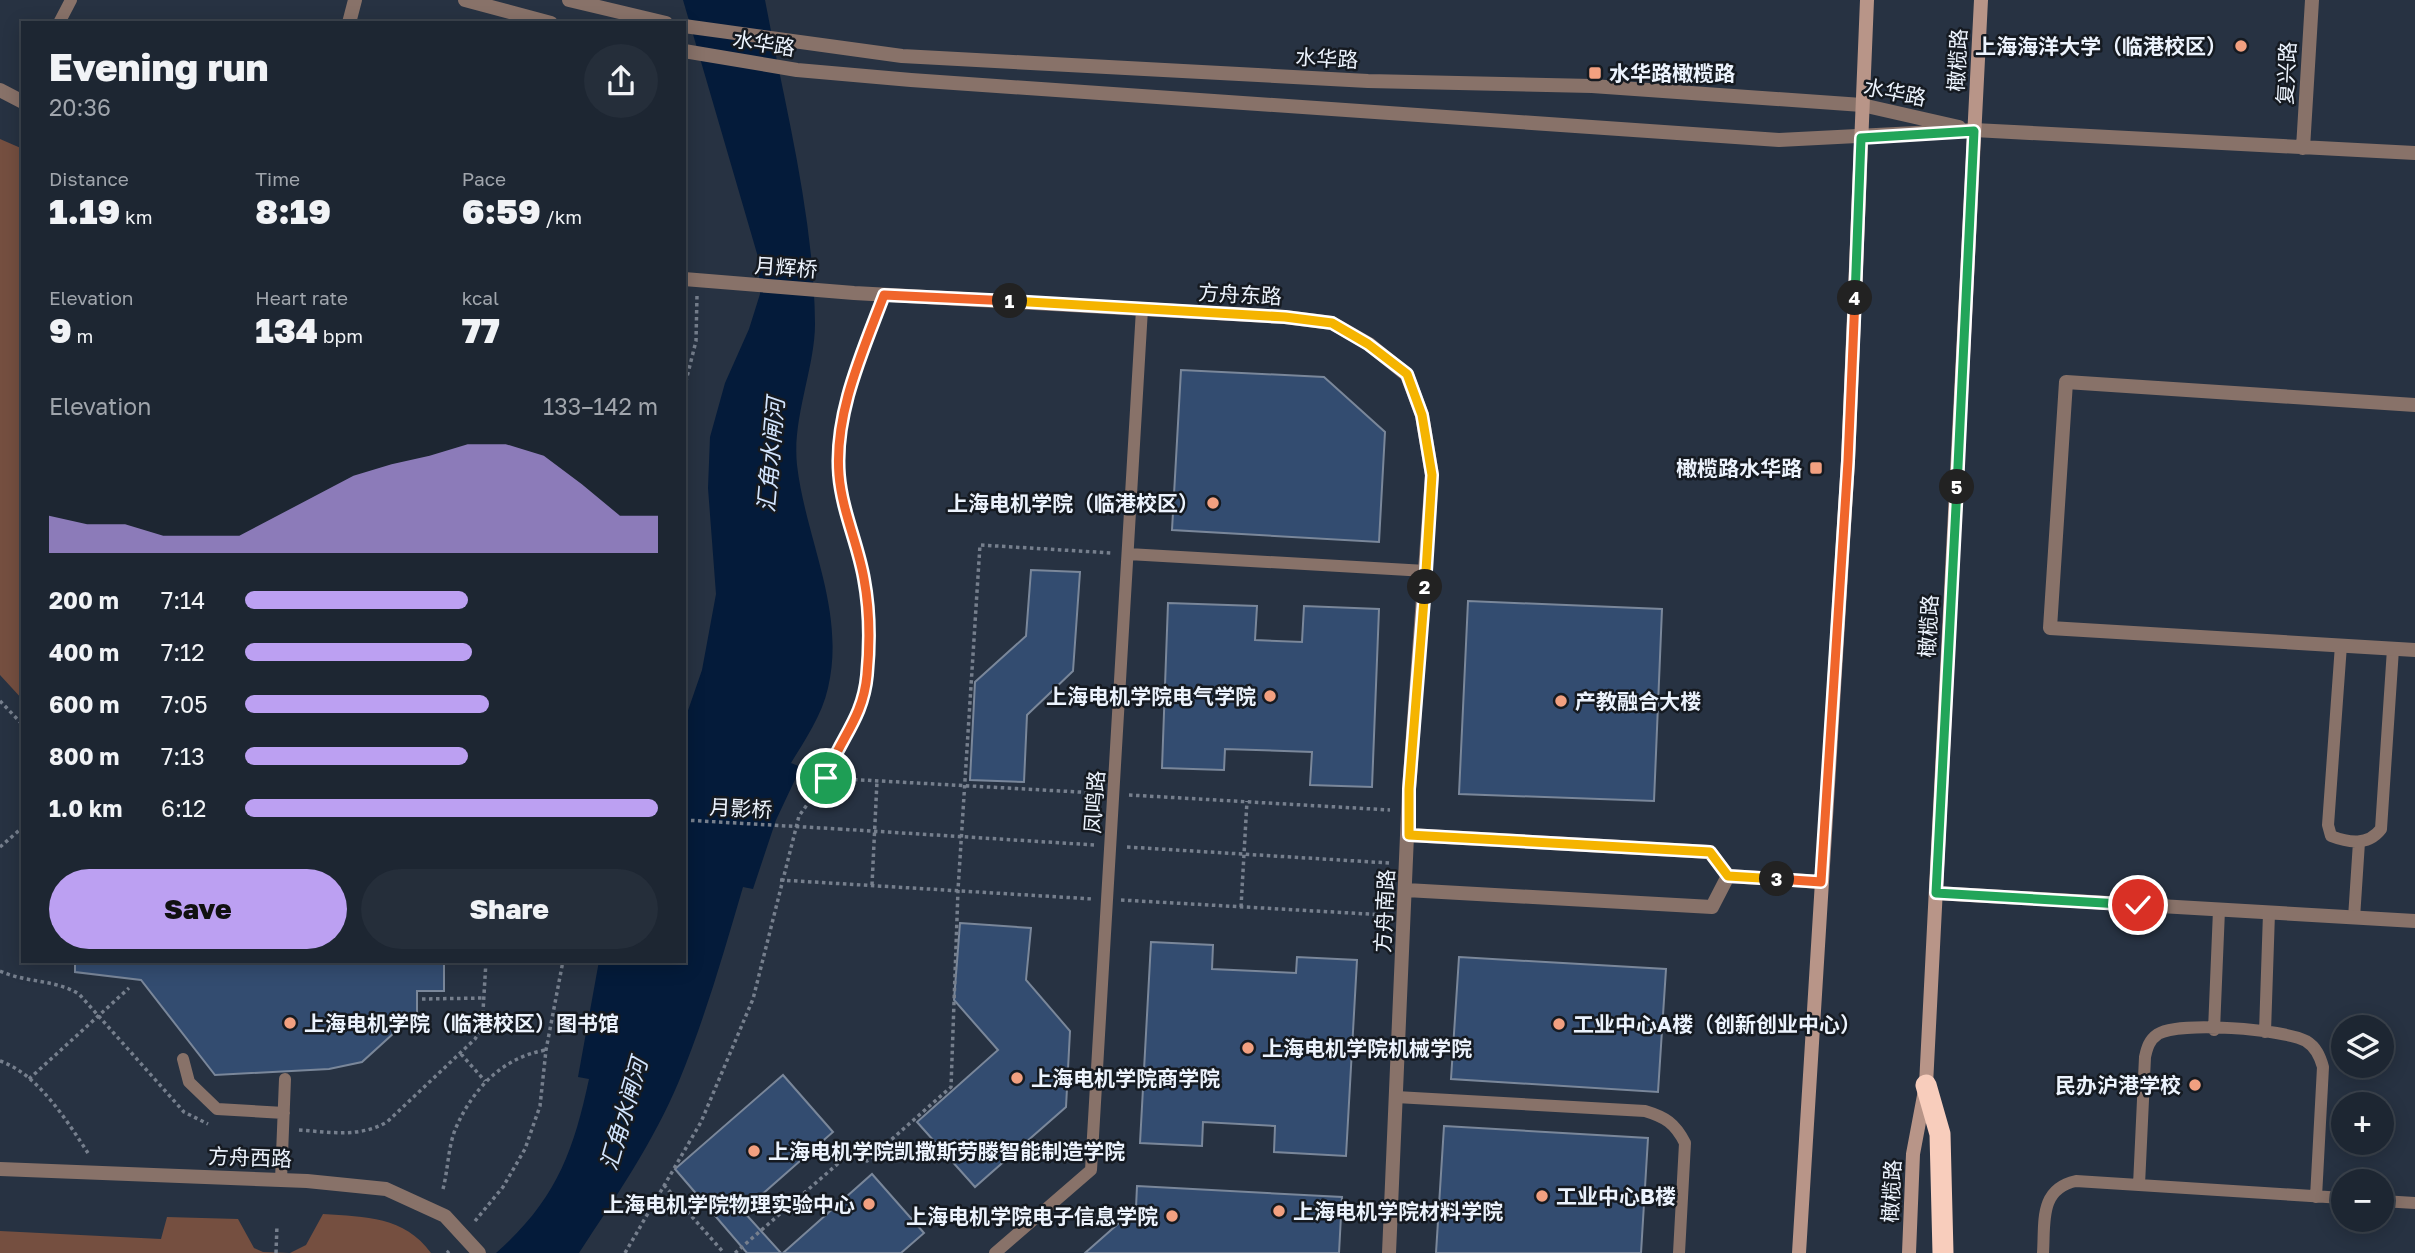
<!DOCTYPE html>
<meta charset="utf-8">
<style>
:root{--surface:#1d2632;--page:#252e3a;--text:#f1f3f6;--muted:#a0a5ac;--line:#3b434d;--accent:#bca0f2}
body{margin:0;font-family:"Golos Text","Noto Sans SC",sans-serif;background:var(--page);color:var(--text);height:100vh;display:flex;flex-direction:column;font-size:26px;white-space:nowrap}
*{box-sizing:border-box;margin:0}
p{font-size:23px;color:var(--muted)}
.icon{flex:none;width:38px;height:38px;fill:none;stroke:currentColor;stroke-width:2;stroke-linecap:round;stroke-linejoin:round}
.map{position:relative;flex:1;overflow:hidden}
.side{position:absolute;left:21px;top:21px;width:665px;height:942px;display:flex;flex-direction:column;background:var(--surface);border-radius:0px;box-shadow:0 4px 18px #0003,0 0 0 2px var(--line)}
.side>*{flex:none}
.controls{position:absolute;left:2331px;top:1015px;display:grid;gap:14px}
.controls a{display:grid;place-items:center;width:63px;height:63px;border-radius:50%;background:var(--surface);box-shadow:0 4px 18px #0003,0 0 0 2px var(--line);font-size:35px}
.pin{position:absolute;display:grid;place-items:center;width:60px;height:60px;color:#fff;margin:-30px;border:4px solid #fff;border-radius:50%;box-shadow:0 2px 7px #0007}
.km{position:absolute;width:35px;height:35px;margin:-18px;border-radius:50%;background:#222;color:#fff;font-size:19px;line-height:35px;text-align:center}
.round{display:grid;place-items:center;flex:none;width:74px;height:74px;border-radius:37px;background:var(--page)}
.headline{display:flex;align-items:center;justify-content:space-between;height:119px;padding:0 28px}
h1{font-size:38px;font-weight:800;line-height:52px}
.stats{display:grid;grid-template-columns:repeat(3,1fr);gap:10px;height:119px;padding:7px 28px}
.stats div{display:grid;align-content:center}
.stats b{font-size:35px;font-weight:800}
.stats small{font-size:19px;font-weight:400}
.stats p{font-size:19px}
.chart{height:196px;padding:14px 28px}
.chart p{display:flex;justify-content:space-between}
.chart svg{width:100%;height:126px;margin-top:7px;fill:var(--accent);opacity:.7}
.cta{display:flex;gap:14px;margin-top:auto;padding:14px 28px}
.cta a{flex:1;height:80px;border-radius:42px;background:var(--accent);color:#111;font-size:28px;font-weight:800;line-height:80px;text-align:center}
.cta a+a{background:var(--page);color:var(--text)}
ul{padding:0 28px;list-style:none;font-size:23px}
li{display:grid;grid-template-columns:112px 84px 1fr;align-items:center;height:52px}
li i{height:18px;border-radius:9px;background:var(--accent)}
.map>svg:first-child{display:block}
</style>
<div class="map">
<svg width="2415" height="1253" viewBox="0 0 2415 1253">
<rect width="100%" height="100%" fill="#273242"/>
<path fill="#754f40" d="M0 139 23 149V700L0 675Z
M323 1214C366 1217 404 1216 431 1253H0V1231L161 1239 167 1217 238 1219 254 1248 263 1252 290 1253 306 1245Z"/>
<path fill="#041b3a" d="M683 0H765C785 107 814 215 815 324 815 368 792 418 797 465 806 541 846 610 828 688 822 715 805 740 791 763L801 767 776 820 753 889 743 887C724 952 705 1018 679 1081 653 1143 615 1198 579 1253H496C555 1201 573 1154 589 1079L578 1077 599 961H684V722L702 670 716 594 708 488 710 437 725 383 749 329 760 294 758 257Z"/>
<path fill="#334c70" stroke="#7a879a" stroke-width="2" d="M1181 370 1324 377 1385 432 1379 542 1172 530Z
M1031 570 1080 572 1073 671 1027 715 1024 782 970 780 975 682 1026 636Z
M1468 601 1662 609 1654 801 1459 794Z
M1168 603 1257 606 1255 640 1302 642 1304 606 1379 609 1372 787 1310 785 1312 752 1225 749 1224 770 1162 768Z
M960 923 1031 928 1026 980 1070 1031 1066 1107 975 1187 917 1122 998 1050 954 1000Z
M1151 942 1213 945 1212 969 1296 973 1297 957 1357 960 1346 1156 1274 1152 1275 1126 1203 1122 1202 1146 1140 1143Z
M1459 957 1666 969 1658 1092 1451 1079Z
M75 961H444V991H417V1012L362 1062 329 1069 215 1075 141 980 75 972Z
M783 1075 833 1132 743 1211 781 1253H747L675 1169Z
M1444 1126 1648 1138 1641 1253H1436Z
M872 1174 924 1233 901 1253H783Z
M1137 1186 1342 1197 1339 1253H1085L1136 1208Z"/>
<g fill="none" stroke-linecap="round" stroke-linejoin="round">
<path stroke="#767f8d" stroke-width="3.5" stroke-dasharray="3.5 3.5" stroke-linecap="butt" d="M684 389 696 341 697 295
M0 701 23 725
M826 778 1097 793
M1129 795 1390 810
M839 829 1095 845
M0 847 23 827
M1127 847 1389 863
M780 880 1093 899
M872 885 877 781
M1121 900 1386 915
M1241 907 1247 801
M0 971C26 983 54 979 79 994L184 1112 208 1124
M422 999 484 998
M461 1054 485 1081
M0 1061C38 1074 67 1121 88 1153
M29 1079 129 988
M299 1130C330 1132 359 1138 387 1122L475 1039 482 1028 486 961
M664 1185 724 1253
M443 1189C448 1170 448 1148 455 1130 472 1089 503 1057 546 1050
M475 1221 503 1187 525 1149 540 1106 546 1050 563 961
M276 1253 277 1225
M447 1253 449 1251
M625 1253 701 1122 753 999 799 816 826 778 857 719 867 678 870 632 864 578 839 474 841 429 851 384 878 310
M735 1253 856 1148 867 1161 951 1087 958 890 980 545 1112 553"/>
<path stroke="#887269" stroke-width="12" d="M59 23 71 0
M1128 554 1426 571
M2341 645 2328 825 2331 836C2349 843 2368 846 2381 829L2393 649
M2354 918 2359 842
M2214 1030 2219 910
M2265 1032 2269 913
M183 1059 189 1082 217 1109 284 1113
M1396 1097 1645 1111C1665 1117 1675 1123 1685 1143L1679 1253
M281 1180 285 1079
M2139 1185 2145 1057C2147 1048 2149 1040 2158 1034 2179 1021 2284 1029 2306 1041 2316 1047 2320 1056 2323 1067L2316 1197
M2382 1201 2415 1203
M995 1253 1091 1170 1142 309
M2043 1253C2045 1222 2039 1189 2076 1181L2343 1198"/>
<path stroke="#887269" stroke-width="14" d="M465 0 551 23
M569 0 666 23
M349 23 355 0
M684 26 902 56 1368 81 1592 86 1862 105 1959 127
M684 51 797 70 911 80 1779 140 1974 130 2415 153
M0 90 23 102
M2303 148 2312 0
M684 279 854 293 1285 317 1332 323 1369 344 1407 375 1422 415 1432 475 1409 789 1389 1253
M2415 405 2066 382 2050 628 2415 650
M1728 876 1821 882
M1406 890 1712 907 1728 876 1710 852 1409 835
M1936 893 2415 921
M0 1169 307 1181 386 1189 445 1216 479 1253"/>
<path stroke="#b89588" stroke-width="14" d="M1799 1253 1848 461 1867 0
M1909 1253 1913 1154 1926 1085 1981 0"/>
<path stroke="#f8cdbc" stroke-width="21" d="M1926 1085 1940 1134 1943 1253"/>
<path stroke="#767f8d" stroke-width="3.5" stroke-dasharray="3.5 3.5" stroke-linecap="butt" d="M684 820 839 829"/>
</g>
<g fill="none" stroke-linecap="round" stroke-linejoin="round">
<g stroke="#fff" stroke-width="14">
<path id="split-1" d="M826 778C838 740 863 720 867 675 870 643 870 611 864 579 858 544 842 511 839 475 834 413 863 351 884 295L1010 301"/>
</g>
<g stroke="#fff" stroke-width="14">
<path id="split-2" d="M1010 301 1285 317 1332 323 1368 344 1407 374 1422 415 1432 475 1425 587"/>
</g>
<g stroke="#fff" stroke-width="14">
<path id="split-3" d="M1425 587 1409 789V835L1710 852 1728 876 1777 879"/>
</g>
<g stroke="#fff" stroke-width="14">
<path id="split-4" d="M1777 879 1821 882 1848 461 1855 298"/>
</g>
<g stroke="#fff" stroke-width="14">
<path id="split-5" d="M1855 298 1861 138 1974 131 1957 487"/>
</g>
<g stroke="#fff" stroke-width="14">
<path id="split-6" d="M1957 487 1936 893 2138 905"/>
</g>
<use href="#split-1" stroke="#f0652b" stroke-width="9"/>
<use href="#split-2" stroke="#f5b400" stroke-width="9"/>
<use href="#split-3" stroke="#f5b400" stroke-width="9"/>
<use href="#split-4" stroke="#f0652b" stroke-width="9"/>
<use href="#split-5" stroke="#22a559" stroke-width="9"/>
<use href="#split-6" stroke="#22a559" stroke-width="9"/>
</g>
<g fill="#f2a080" stroke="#151a21" stroke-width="2.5">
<circle cx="2241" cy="46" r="7"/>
<rect x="1588" y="66" width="14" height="14" rx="3.5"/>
<rect x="1809" y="461" width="14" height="14" rx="3.5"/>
<circle cx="1213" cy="503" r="7"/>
<circle cx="1270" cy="696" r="7"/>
<circle cx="1561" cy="701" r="7"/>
<circle cx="290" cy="1023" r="7"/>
<circle cx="1559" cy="1024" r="7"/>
<circle cx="1248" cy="1048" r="7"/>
<circle cx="1017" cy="1078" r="7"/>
<circle cx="2195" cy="1085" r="7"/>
<circle cx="754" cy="1151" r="7"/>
<circle cx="1542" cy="1196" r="7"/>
<circle cx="869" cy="1204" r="7"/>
<circle cx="1279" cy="1211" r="7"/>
<circle cx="1172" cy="1216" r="7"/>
</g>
<g text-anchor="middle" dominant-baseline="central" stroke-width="5" stroke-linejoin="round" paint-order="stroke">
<g font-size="21" fill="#ecf3fd" stroke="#151a21">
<text transform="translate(764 43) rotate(9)">水华路</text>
<text transform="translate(1327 58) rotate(3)">水华路</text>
<text transform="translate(1957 60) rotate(-87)">橄榄路</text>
<text transform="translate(2286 73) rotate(-87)">复兴路</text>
<text transform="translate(1895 92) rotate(11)">水华路</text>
<text transform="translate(786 267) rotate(4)">月辉桥</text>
<text transform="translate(1240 294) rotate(3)">方舟东路</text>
<text transform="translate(1928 626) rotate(-87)">橄榄路</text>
<text transform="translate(1094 802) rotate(-86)">凤鸣路</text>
<text transform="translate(741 808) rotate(3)">月影桥</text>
<text transform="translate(1384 911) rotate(-87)">方舟南路</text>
<text transform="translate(250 1157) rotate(2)">方舟西路</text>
<text transform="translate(1891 1191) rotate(-87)">橄榄路</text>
</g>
<g font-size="21" font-weight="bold" fill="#ecf3fd" stroke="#151a21" text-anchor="start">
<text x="2227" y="46" text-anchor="end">上海海洋大学（临港校区）</text>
<text x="1609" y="73">水华路橄榄路</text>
<text x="1802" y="468" text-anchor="end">橄榄路水华路</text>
<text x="1199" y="503" text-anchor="end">上海电机学院（临港校区）</text>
<text x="1256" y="696" text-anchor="end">上海电机学院电气学院</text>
<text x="1575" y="701">产教融合大楼</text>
<text x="304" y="1023">上海电机学院（临港校区）图书馆</text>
<text x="1573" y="1024">工业中心A楼（创新创业中心）</text>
<text x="1262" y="1048">上海电机学院机械学院</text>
<text x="1031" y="1078">上海电机学院商学院</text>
<text x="2181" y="1085" text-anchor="end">民办沪港学校</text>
<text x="768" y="1151">上海电机学院凯撒斯劳滕智能制造学院</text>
<text x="1556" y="1196">工业中心B楼</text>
<text x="855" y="1204" text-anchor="end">上海电机学院物理实验中心</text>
<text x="1293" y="1211">上海电机学院材料学院</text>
<text x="1158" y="1216" text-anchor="end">上海电机学院电子信息学院</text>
</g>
<g font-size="23" font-style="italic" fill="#d3e5fe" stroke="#151a21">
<text transform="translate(770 455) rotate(-85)">汇角水闸河</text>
<text transform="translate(623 1114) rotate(-74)">汇角水闸河</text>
</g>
</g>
</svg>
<div class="controls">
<a><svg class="icon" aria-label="layers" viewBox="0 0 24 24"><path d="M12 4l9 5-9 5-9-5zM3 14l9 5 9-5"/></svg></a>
<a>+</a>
<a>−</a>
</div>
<div class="pin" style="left:826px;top:778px;background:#1e9e55"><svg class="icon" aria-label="arrive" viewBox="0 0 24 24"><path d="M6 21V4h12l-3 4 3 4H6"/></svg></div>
<div class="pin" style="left:2138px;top:905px;background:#d93025"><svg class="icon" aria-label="check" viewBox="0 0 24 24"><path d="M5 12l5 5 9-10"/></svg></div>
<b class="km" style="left:1010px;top:301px">1</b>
<b class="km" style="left:1425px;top:587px">2</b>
<b class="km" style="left:1777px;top:879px">3</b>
<b class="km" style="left:1855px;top:298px">4</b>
<b class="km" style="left:1957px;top:487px">5</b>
<section class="side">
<div class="headline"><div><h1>Evening run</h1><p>20:36</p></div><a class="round"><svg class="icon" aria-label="share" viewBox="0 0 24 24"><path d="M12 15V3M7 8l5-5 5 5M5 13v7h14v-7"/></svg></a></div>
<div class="stats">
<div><p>Distance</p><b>1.19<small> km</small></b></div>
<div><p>Time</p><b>8:19</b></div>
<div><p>Pace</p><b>6:59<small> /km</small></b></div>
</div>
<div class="stats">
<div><p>Elevation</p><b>9<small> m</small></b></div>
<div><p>Heart rate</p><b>134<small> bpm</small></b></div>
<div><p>kcal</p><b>77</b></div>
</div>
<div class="chart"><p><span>Elevation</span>133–142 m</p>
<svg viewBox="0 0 160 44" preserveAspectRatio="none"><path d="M0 44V31L10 34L20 34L30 38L40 38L50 38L60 31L70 24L80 17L90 13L100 10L110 6L120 6L130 10L140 20L150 31L160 31V44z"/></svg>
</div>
<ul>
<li><b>200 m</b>7:14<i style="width:54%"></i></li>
<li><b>400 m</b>7:12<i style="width:55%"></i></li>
<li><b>600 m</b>7:05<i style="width:59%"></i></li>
<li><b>800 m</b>7:13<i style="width:54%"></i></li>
<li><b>1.0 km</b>6:12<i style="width:100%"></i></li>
</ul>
<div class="cta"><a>Save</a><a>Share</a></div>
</section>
</div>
